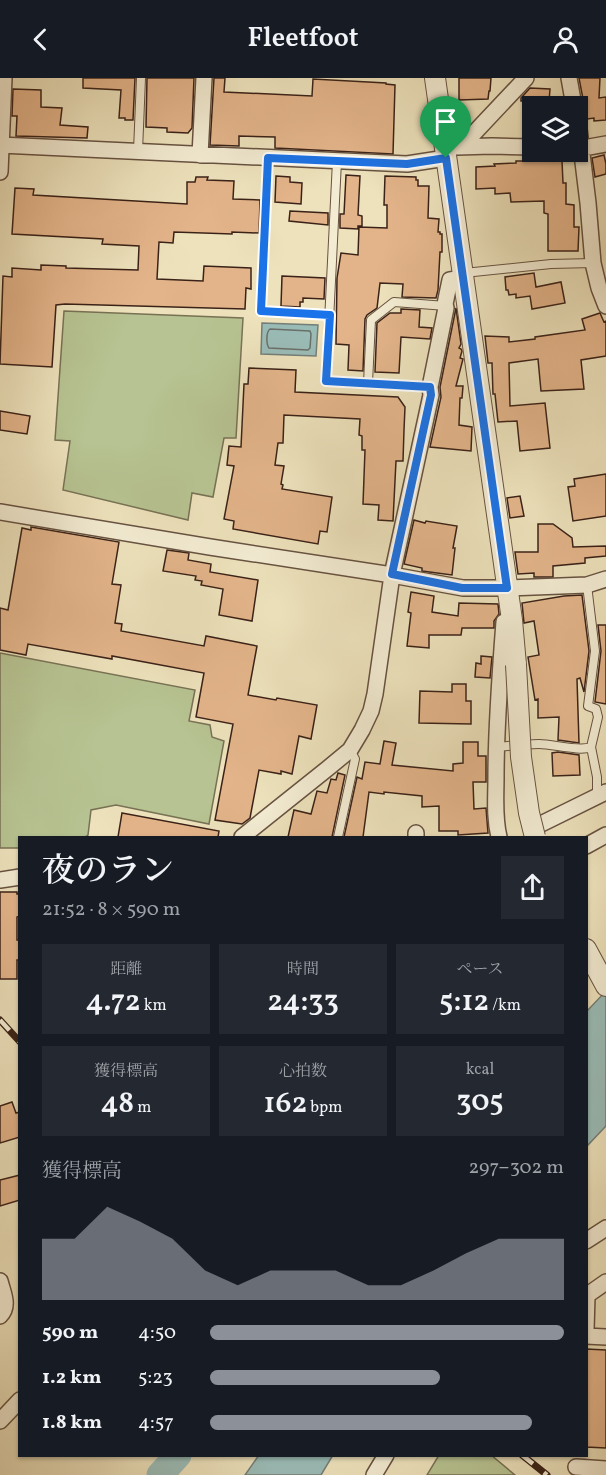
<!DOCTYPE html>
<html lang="ja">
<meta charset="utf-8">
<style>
:root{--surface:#171b24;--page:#242831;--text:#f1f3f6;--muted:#9ea1a6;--accent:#8c9099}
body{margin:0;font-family:Vollkorn,"Noto Serif JP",serif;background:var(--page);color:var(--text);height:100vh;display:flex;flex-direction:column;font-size:22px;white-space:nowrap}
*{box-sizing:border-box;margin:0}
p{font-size:20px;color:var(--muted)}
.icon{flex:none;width:33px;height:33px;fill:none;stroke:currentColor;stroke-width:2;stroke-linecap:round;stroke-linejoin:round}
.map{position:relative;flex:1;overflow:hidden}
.sheet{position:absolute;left:18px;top:758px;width:570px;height:621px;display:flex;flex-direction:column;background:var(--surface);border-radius:0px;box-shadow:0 2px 4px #0004}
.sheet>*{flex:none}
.tools{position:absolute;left:522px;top:18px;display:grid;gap:12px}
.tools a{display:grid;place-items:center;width:66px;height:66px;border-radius:0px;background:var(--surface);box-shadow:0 2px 4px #0004;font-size:30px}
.pin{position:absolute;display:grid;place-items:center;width:51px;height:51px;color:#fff;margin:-62px -26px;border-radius:50% 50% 50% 0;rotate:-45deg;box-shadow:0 0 6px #0007}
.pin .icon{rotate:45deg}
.round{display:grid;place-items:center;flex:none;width:63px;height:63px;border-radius:0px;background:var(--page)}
.head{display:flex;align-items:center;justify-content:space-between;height:102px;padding:0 24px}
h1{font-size:33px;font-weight:600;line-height:45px}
.stats{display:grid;grid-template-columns:repeat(3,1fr);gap:9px;height:102px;padding:6px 24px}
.stats div{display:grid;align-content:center;border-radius:0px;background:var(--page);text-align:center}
.stats b{font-size:30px;font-weight:600}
.stats small{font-size:16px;font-weight:400}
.stats p{font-size:16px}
.chart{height:168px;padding:12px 24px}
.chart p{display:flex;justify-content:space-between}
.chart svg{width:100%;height:108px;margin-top:6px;fill:var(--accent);opacity:.7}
ul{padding:0 24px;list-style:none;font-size:20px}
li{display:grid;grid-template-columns:96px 72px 1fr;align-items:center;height:45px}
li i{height:15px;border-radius:8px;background:var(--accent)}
header{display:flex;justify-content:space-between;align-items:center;height:78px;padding:0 24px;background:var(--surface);font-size:27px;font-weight:600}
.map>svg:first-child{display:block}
</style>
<header><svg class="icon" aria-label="back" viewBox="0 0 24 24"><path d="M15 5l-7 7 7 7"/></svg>Fleetfoot<svg class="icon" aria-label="person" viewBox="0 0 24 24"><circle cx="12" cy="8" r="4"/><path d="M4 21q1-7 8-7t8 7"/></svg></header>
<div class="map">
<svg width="606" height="1397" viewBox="0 0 606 1397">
<rect width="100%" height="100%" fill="#ede2bc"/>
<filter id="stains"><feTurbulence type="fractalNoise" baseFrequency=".00333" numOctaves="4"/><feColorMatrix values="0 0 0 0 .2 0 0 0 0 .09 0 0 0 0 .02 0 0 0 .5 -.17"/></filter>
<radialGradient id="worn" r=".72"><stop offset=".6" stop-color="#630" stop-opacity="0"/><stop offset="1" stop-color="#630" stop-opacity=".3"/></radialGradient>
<path fill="#b7c392" stroke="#787255" stroke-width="1.5" d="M64 233 243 240 236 360H224L213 419 192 415 188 442 63 412 70 363 55 362Z
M0 575 195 612 189 643 210 647 212 659 224 663 209 746 116 727 91 732 88 757 85 759H20L19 770H0Z
M439 1377H491L515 1397H427Z"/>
<path fill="#9abcb7" stroke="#747e77" stroke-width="1.5" d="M262 245 318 247 316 278 261 276Z
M606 913V1048L587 1068V933Z
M259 1377H333L321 1397H245Z"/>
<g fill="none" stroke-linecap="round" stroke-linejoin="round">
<path stroke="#6a6f68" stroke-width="1.5" d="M270 251 310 253 311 256 310 270 308 272 269 270C266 266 266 254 270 251Z"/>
<path stroke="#9abcb7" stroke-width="27" d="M160 1397 178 1377"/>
</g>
<path fill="#e3b48a" stroke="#3a2218" stroke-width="1.5" d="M83 0H135L133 42H125V40H119L121 12 83 10Z
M147 0H194L192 50 188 55 167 54V50L146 49Z
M214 0H225L224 14 312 18 313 1 386 5V6L395 7 393 76 275 70V59L239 58V68L210 67Z
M459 0H491L490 13H489L488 21 459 22Z
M579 0H600L599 20 606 19V42L594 43V40L587 41 584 35V26Z
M530 10 550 11 549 24H545V28H524V23H521V20Z
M13 11 41 12V29L62 30 60 47 88 49 87 60 16 58 17 38H12Z
M604 77 606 86V96L595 99 592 80Z
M516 83H562L563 105H566V126L574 127V149H579L578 173H548V136L544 135V123L511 124 510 115 495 116V110L476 111V89L495 88 494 86 516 85Z
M346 97 360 98 358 137 362 138V148H358V151L340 150V136H344Z
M276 98 290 99V104L302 105 301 126 275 124Z
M385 98 416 99V102H418V108H429L428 140 439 141 438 154H440V156H442V174H440L438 212 436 220 402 219 403 206 380 205 377 230 367 237 365 241 363 293 348 292 349 267 336 266 337 200 341 175 358 177 359 149 387 150V127H384Z
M196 99H208L207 102 234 103 233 121 260 122 259 155 232 154V156L174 154 173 165 159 164 157 201 203 203 204 188 251 190V211L246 210 245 231 65 226 56 227 52 289 0 286 3 198 12 199V190L41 192V187L66 188V190L138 192 139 168 102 166 103 161 12 156 15 110 34 111 33 117 187 126V104H195Z
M290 133 328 135V147L289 143Z
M534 195 536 209 561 204 565 225 532 231 530 218 516 220V216L509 217 508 212H506L505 199Z
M282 198 325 200 324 221 303 220V224H300V229L281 228Z
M456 230 461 266 459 270 461 271 462 273 460 280 463 281 456 308H463L462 320H460L459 347 472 349 471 373 430 369 441 319 440 309Z
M401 231 420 232 419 249 432 250 430 261 401 259 399 295 375 294 377 245 390 235H401Z
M600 235 604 244 606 243V278L581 282 584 311 541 313 538 281 509 285 510 328 545 325 550 370 520 373 517 343 498 344 495 316H493L492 285H488L485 258 509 259V264L535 261V259L585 252 582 241Z
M249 290 296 292 295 314 398 319 405 329 404 352 403 383H396L393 443 378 442 379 427 363 426 365 372H362V358L359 357 360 341 284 337 283 365H278L275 387 284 388 281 406 283 407 282 411 332 419 327 454 320 453 318 466 233 451 234 443 224 441 234 388 227 387 229 368 241 369 244 306H248Z
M0 333 30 338 27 356 0 352Z
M606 396V438L573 443 568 409 575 408 574 401Z
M520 418 524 438 510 440 507 420Z
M414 442 425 445 426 443 457 448 453 470H455L452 497 422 493V490L404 486Z
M538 446H553L572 460 573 469 606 468V478L585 480V485L553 488V499H534V495L518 496 515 474H538Z
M31 449 119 464 112 506 121 507 115 545 122 546 121 553 204 568 206 558 257 568 248 617 276 622 277 620 317 627 311 661 299 658 292 696 281 693V696L259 692 250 740 242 746 215 742 233 646 196 639 204 595 112 578V581L28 566 26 577 0 572V530L8 532 22 450 31 452Z
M167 472 189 475 188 482 211 486 210 494 258 502 252 543 219 537 223 511 201 507 202 503 195 502 196 498 163 493Z
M411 514 434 518 432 534 458 538 459 525 498 526 499 536 494 543V550H462L461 557H429V570L407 568 411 535 408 534Z
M582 517 589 573 584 614 580 600 577 601 579 665 558 662 559 639 538 640V621L535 622 528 579 539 577 534 543 524 545 522 525 564 518Z
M598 547H606V626L595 624 601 573Z
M481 578 492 579 490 600 475 599 476 585 481 586Z
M452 606H466V623H471V646L419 645 420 613 452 614Z
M384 663 396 665 392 687 453 693V686L463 685V664H478V678H486V704H473L474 731 486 730 488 755 458 757V753H439V728L422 729V718L384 714V716L369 714 363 759H344L357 699 362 701 365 684 380 686Z
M558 674 579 677 580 697 553 698 552 675Z
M338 695 345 697 332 759H288L294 732 311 736 317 713 327 715 331 701 336 702Z
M122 735 219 753 218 759H118Z
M0 814H17V816H20V838L17 839V862H20V882H17V901H0Z
M12 1024 16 1035 20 1034V1059L0 1065V1028Z
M20 1097V1122L0 1128V1102Z
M586 1271 606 1272V1370L586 1369Z"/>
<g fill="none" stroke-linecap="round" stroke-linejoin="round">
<g stroke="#675241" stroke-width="10">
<path id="service" d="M138 73 141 0
M268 80 261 233 330 237
M337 83 326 303 430 309
M464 195 551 186 593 185
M368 305 371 242 394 224 446 228
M587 507 595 573 588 628 596 631 598 639 591 669 597 699V718
M496 669C510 668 525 666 539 666 553 666 580 674 591 669
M338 759 355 681 350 672"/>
</g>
<g stroke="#675241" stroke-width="18">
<path id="minor" d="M569 0 574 28
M578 43 588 125 593 185 599 210 606 228
M0 67 407 86 446 80
M457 69 492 68 532 69
M461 69 526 0
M578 71 606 66
M200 77 204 0
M0 94 4 0
M0 434 210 469 392 497 463 510H507L587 507 606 501
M541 746 606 714
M242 759 327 691 350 672 362 652 371 633 375 616 392 497 431 317 430 309 446 230 445 226 450 202 463 200
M416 759V755
M499 759C494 739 496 719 496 699 496 647 500 596 504 544L512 542
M586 768 606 757
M0 802 20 799
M586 1163 606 1150
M0 1203C3 1215 10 1228 0 1238
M586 1218 606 1204
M586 1252 587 1218
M586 1258 606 1259
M0 1343 20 1322
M576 1389 606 1391
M374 1397 386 1377"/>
</g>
<g stroke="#675241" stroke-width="22">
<path id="tertiary" d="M435 0 512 542 516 587
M586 871 606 908"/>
</g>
<use href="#service" stroke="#f3ecd3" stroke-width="8"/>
<use href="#minor" stroke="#f3ecd3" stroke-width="15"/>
<use href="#tertiary" stroke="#f3ecd3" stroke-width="20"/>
<g stroke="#3a2218" stroke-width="7">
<path id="rail" d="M0 942 20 964
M522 1377 547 1397"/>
</g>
<use href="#rail" stroke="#f3ecd3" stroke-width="4.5" stroke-dasharray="14" stroke-linecap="butt"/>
<g stroke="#675241" stroke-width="22" stroke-linecap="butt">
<path id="tertiary-bridge" d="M516 587 521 679 529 735 535 759"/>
</g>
<use href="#tertiary-bridge" stroke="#f3ecd3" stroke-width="20"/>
</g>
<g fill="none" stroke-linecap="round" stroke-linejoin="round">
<g stroke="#fff" stroke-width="12">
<path id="route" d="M268 80 407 86 446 80 507 510H462L392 496 431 317 430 309 326 303 330 237 261 233Z"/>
</g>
<use href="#route" stroke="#1a73e8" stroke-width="8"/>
</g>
<rect width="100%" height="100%" filter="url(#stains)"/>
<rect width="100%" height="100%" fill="url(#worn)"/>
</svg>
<div class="tools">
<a><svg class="icon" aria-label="layers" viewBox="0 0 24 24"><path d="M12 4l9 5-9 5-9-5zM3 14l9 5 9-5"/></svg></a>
</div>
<div class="pin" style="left:446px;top:80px;background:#1e9e55"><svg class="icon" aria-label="arrive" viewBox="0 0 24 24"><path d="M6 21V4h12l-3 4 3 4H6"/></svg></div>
<section class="sheet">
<div class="head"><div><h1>夜のラン</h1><p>21:52 · 8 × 590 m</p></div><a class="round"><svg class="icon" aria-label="share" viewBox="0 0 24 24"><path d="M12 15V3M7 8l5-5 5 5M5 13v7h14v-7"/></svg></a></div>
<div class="stats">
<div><p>距離</p><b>4.72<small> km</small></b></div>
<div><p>時間</p><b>24:33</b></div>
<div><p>ペース</p><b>5:12<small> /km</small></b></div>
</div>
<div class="stats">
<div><p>獲得標高</p><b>48<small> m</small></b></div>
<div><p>心拍数</p><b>162<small> bpm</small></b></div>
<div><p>kcal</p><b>305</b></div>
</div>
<div class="chart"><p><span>獲得標高</span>297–302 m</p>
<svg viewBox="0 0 160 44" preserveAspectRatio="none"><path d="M0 44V19L10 19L20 6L30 12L40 19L50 32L60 38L70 32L80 32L90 32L100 38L110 38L120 32L130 25L140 19L150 19L160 19V44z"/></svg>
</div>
<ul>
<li><b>590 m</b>4:50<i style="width:100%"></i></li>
<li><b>1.2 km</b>5:23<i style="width:65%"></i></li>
<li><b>1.8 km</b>4:57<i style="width:91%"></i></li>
</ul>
</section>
</div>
